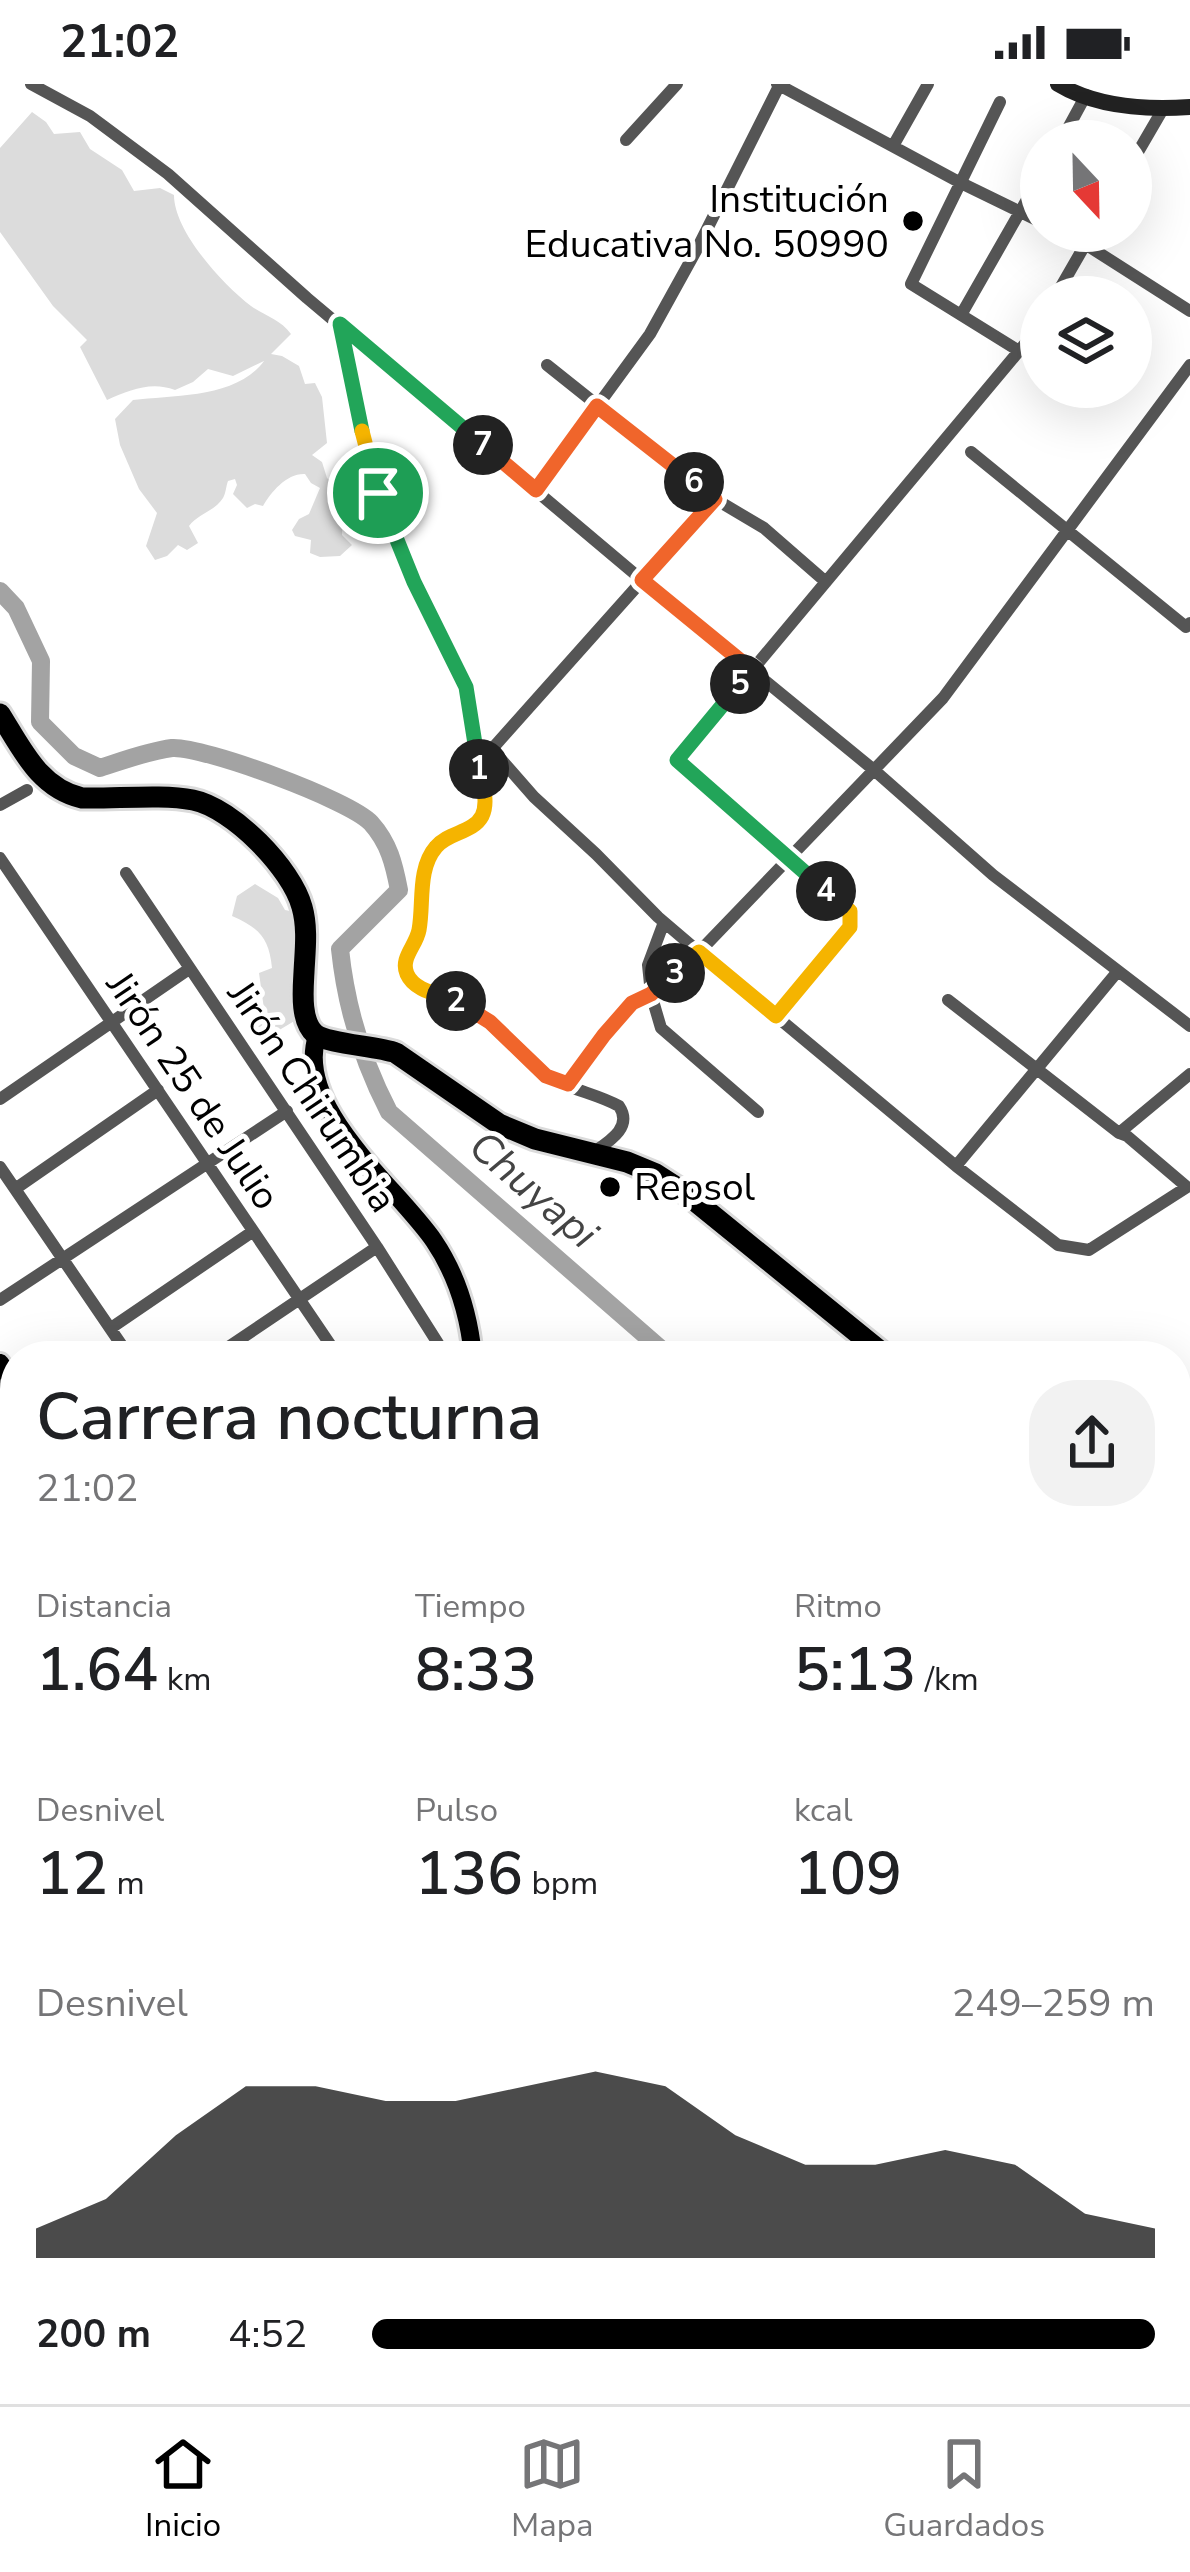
<!DOCTYPE html>
<html lang="es">
<meta charset="utf-8">
<style>
:root{--surface:#fff;--page:#f2f2f2;--text:#202124;--muted:#757577;--line:#e0e0e0;--accent:#000}
body{margin:0;font-family:"Nunito Sans",sans-serif;background:var(--page);color:var(--text);height:100vh;display:flex;flex-direction:column;font-size:45px;white-space:nowrap}
*{box-sizing:border-box;margin:0}
p{font-size:39px;color:var(--muted)}
.icon{flex:none;width:66px;height:66px;fill:none;stroke:currentColor;stroke-width:2;stroke-linecap:round;stroke-linejoin:round}
.map{position:relative;flex:1;overflow:hidden}
.drawer{position:absolute;left:0px;top:1257px;width:1191px;height:1065px;display:flex;flex-direction:column;background:var(--surface);border-radius:48px 48px 0 0;box-shadow:0 12px 48px #0002}
.drawer>*{flex:none}
.needle{width:78px;rotate:158deg}
.buttons{position:absolute;left:1020px;top:36px;display:grid;gap:24px}
.buttons a{display:grid;place-items:center;width:132px;height:132px;border-radius:50%;background:var(--surface);box-shadow:0 12px 48px #0002;font-size:60px}
.pin{position:absolute;display:grid;place-items:center;width:102px;height:102px;color:#fff;margin:-51px;border:6px solid #fff;border-radius:50%;box-shadow:0 3px 12px #0007}
.km{position:absolute;width:60px;height:60px;margin:-30px;border-radius:50%;background:#222;color:#fff;font-size:33px;line-height:60px;text-align:center}
.round{display:grid;place-items:center;flex:none;width:126px;height:126px;border-radius:48px;background:var(--page)}
.headline{display:flex;align-items:center;justify-content:space-between;height:204px;padding:0 36px}
h1{font-size:66px;font-weight:600;line-height:90px}
.stats{display:grid;grid-template-columns:repeat(3,1fr);gap:18px;height:204px;padding:12px 36px}
.stats div{display:grid;align-content:center}
.stats b{font-size:60px;font-weight:600}
.stats small{font-size:33px;font-weight:400}
.stats p{font-size:33px}
.chart{height:336px;padding:24px 36px}
.chart p{display:flex;justify-content:space-between}
.chart svg{width:100%;height:216px;margin-top:12px;fill:var(--accent);opacity:.7}
ul{padding:0 36px;list-style:none;font-size:39px}
li{display:grid;grid-template-columns:192px 144px 1fr;align-items:center;height:90px}
li i{height:30px;border-radius:15px;background:var(--accent)}
.status{display:flex;justify-content:space-between;align-items:center;height:84px;padding:0 60px;background:var(--surface);direction:ltr}
.status svg{height:33px;fill:currentColor}
.tab-bar{display:flex;justify-content:space-around;align-items:center;height:168px;border-top:3px solid var(--line);background:var(--surface);font-size:33px;color:var(--muted)}
.tab-bar a{display:grid;justify-items:center;gap:6px}
.tab-bar .current{color:var(--accent)}
.map>svg:first-child{display:block}
</style>
<div class="status"><b>21:02</b><svg viewBox="0 0 49 12"><path d="M0 12V9h3v3zM5 12V6h3v6zM10 12V3h3v9zM15 12V0h3v12zM26 1h20v11H26zM47 4h2v5h-2z"/></svg></div>
<div class="map">
<svg width="1190" height="2320" viewBox="0 0 1190 2320">
<rect width="100%" height="100%" fill="#fff"/>
<path fill="#dcdcdc" d="M32 28 46 38 54 50 80 48 90 65 122 86 134 107 160 104 174 111C174 147 222 200 251 222 265 232 281 236 291 250L271 270 282 272 299 282 305 300 315 299 322 313 327 359 312 371 322 378 327 394 344 409 342 451 352 461 340 472 320 473 310 469 311 456 295 452 292 446 299 435 309 430 320 404 311 399 305 390C287 389 271 408 263 422L255 420 247 424 233 410 237 401 235 395 228 397C226 402 226 409 223 414 215 427 198 430 189 442L198 459 187 466 178 461 167 472 155 476 146 462 157 429 139 405 120 361 115 335 133 316C175 311 237 314 264 277L233 292 208 285 193 298 175 306C151 297 130 306 107 316L80 263 87 256 53 222 0 148V64Z
M255 800 278 814 285 826 290 827 299 820 296 936 276 948 265 942 259 945 251 938 264 925 259 889 272 884C269 853 259 844 232 832L237 812Z"/>
<path fill="#a3a3a3" d="M1176 1575 1190 1584V1697L1176 1688Z
M0 1595 15 1613V1782L0 1757Z
M1190 2057V2243L1179 2225 1176 2228V2082Z
M1040 2307H1119L1114 2320H1032Z"/>
<g fill="none" stroke-linecap="round" stroke-linejoin="round">
<path stroke="#a3a3a3" stroke-width="18" d="M0 507 16 524 41 577 40 638 74 672 100 684C122 677 148 667 172 664 203 662 350 716 371 739 389 759 394 780 399 806L340 865C346 923 362 976 389 1028L669 1272
M0 1557 15 1566
M1176 2264 1190 2241
M1143 2320 1150 2307"/>
<g stroke="#dbdbdb" stroke-width="24">
<path id="primary" d="M317 952C294 1024 397 1103 434 1157 457 1191 469 1232 473 1272
M0 1279 15 1300
M0 1324 15 1346
M38 2320 44 2317 75 2320"/>
</g>
<g stroke="#dbdbdb" stroke-width="27">
<path id="highway" d="M0 630C22 665 39 704 82 714 115 715 162 710 193 716 233 724 292 785 302 823 308 844 305 867 304 888 303 906 300 937 315 950 327 960 377 962 396 969L499 1040 535 1055 627 1078 656 1090 684 1108 886 1272
M1176 1364 1190 1361"/>
</g>
<path stroke="#555" stroke-width="12" d="M31 0 90 32 168 90 307 214 642 496 874 686 993 791 1190 942
M777 0 959 98 1041 138
M1000 18 911 200 1019 267
M626 56 677 0
M1061 57 1086 11
M893 62 928 0
M1131 80 1163 25
M1060 147 1085 160 1190 227
M1055 213 1093 147
M961 231 1041 91
M340 241 355 321 378 409 414 498 466 603 485 716C481 755 444 741 431 771 420 795 424 820 420 844 417 862 397 877 410 895 418 907 459 917 475 927 501 944 518 971 543 989 565 1005 596 1009 619 1022 633 1043 610 1057 594 1068
M547 281 715 415 764 444 826 498
M971 368 1186 543 1190 539
M536 406 650 250 697 165 780 0
M473 656 492 665 534 713 596 770 658 833 699 868 956 1082 1058 1161 1089 1166 1187 1103 1127 1052 1119 1049
M492 665 715 415
M0 721 27 706
M0 774 338 1272
M126 789 377 1163 446 1272
M664 838 648 881 651 910 661 944 758 1028
M948 916 1119 1049 1190 990
M776 932 851 843 850 827 788 776 677 676 1034 249 1041 237
M568 1000 604 951 632 919 651 910 699 868 943 614 1190 281
M0 1015 189 885
M956 1082 1118 887
M0 1083 129 1272
M15 1105 158 1006
M0 1216 287 1027
M111 1244 252 1148
M215 1272 377 1163
M0 1298 15 1317"/>
<path stroke="#222" stroke-width="16" d="M1058 0C1096 23 1147 26 1190 23"/>
<use href="#primary" stroke="#000" stroke-width="18"/>
<use href="#highway" stroke="#000" stroke-width="21"/>
</g>
<g fill="none" stroke-linecap="round" stroke-linejoin="round">
<g stroke="#fff" stroke-width="24">
<path id="split-1" d="M378 409 414 498 466 603 479 685"/>
</g>
<g stroke="#fff" stroke-width="24">
<path id="split-2" d="M456 917C440 910 415 908 407 890 400 874 416 862 419 846 424 820 417 785 436 763 448 748 473 749 482 732 489 718 482 699 479 685"/>
</g>
<g stroke="#fff" stroke-width="24">
<path id="split-3" d="M456 917 490 938 546 992 568 1000 604 951 632 919 651 910 675 889"/>
</g>
<g stroke="#fff" stroke-width="24">
<path id="split-4" d="M675 889 699 868 776 932 850 843V827L826 807"/>
</g>
<g stroke="#fff" stroke-width="24">
<path id="split-5" d="M740 600 677 676 826 807"/>
</g>
<g stroke="#fff" stroke-width="24">
<path id="split-6" d="M694 398 715 415 642 496 752 586 740 600"/>
</g>
<g stroke="#fff" stroke-width="24">
<path id="split-7" d="M483 361 536 406 597 322 694 398"/>
</g>
<g stroke="#fff" stroke-width="24">
<path id="split-8" d="M362 347 340 240 483 361"/>
</g>
<g stroke="#fff" stroke-width="24">
<path id="split-9" d="M362 347 378 409"/>
</g>
<use href="#split-1" stroke="#22a559" stroke-width="15"/>
<use href="#split-2" stroke="#f5b400" stroke-width="15"/>
<use href="#split-3" stroke="#f0652b" stroke-width="15"/>
<use href="#split-4" stroke="#f5b400" stroke-width="15"/>
<use href="#split-5" stroke="#22a559" stroke-width="15"/>
<use href="#split-6" stroke="#f0652b" stroke-width="15"/>
<use href="#split-7" stroke="#f0652b" stroke-width="15"/>
<use href="#split-8" stroke="#22a559" stroke-width="15"/>
<use href="#split-9" stroke="#f5b400" stroke-width="15"/>
</g>
<g fill="#000" stroke="#fff" stroke-width="4.5">
<circle cx="913" cy="137" r="12"/>
<circle cx="610" cy="1103" r="12"/>
</g>
<g text-anchor="middle" dominant-baseline="central" stroke-width="10" stroke-linejoin="round" paint-order="stroke">
<g font-size="39" fill="#000" stroke="#fff" text-anchor="end">
<text x="889" y="115">Institución<tspan x="889" dy="45">Educativa No. 50990</tspan></text>
<text x="634" y="1103" text-anchor="start">Repsol</text>
</g>
<g font-size="39" fill="#000" stroke="#fff">
<text transform="translate(193 1007) rotate(56)">Jirón 25 de Julio</text>
<text transform="translate(312 1013) rotate(56)">Jirón Chirumbia</text>
</g>
<g font-size="42" font-style="italic" fill="#444" stroke="#fff">
<text transform="translate(533 1106) rotate(41)">Chuyapi</text>
</g>
</g>
</svg>
<div class="buttons">
<a><svg class="needle" viewBox="-14 -14 28 28"><path d="M0-13l5 13h-10z" fill="#e53935"/><path d="M0 13l5-13h-10z" fill="#757577"/></svg></a>
<a><svg class="icon" aria-label="layers" viewBox="0 0 24 24"><path d="M12 4l9 5-9 5-9-5zM3 14l9 5 9-5"/></svg></a>
</div>
<div class="pin" style="left:378px;top:409px;background:#1e9e55"><svg class="icon" aria-label="arrive" viewBox="0 0 24 24"><path d="M6 21V4h12l-3 4 3 4H6"/></svg></div>
<b class="km" style="left:479px;top:685px">1</b>
<b class="km" style="left:456px;top:917px">2</b>
<b class="km" style="left:675px;top:889px">3</b>
<b class="km" style="left:826px;top:807px">4</b>
<b class="km" style="left:740px;top:600px">5</b>
<b class="km" style="left:694px;top:398px">6</b>
<b class="km" style="left:483px;top:361px">7</b>
<section class="drawer">
<div class="headline"><div><h1>Carrera nocturna</h1><p>21:02</p></div><a class="round"><svg class="icon" aria-label="share" viewBox="0 0 24 24"><path d="M12 15V3M7 8l5-5 5 5M5 13v7h14v-7"/></svg></a></div>
<div class="stats">
<div><p>Distancia</p><b>1.64<small> km</small></b></div>
<div><p>Tiempo</p><b>8:33</b></div>
<div><p>Ritmo</p><b>5:13<small> /km</small></b></div>
</div>
<div class="stats">
<div><p>Desnivel</p><b>12<small> m</small></b></div>
<div><p>Pulso</p><b>136<small> bpm</small></b></div>
<div><p>kcal</p><b>109</b></div>
</div>
<div class="chart"><p><span>Desnivel</span>249–259 m</p>
<svg viewBox="0 0 160 44" preserveAspectRatio="none"><path d="M0 44V38L10 32L20 19L30 9L40 9L50 12L60 12L70 9L80 6L90 9L100 19L110 25L120 25L130 22L140 25L150 35L160 38V44z"/></svg>
</div>
<ul>
<li><b>200 m</b>4:52<i style="width:100%"></i></li>
</ul>
</section>
</div>
<nav class="tab-bar">
<a class="current"><svg class="icon" aria-label="home" viewBox="0 0 24 24"><path d="M3 11l9-7 9 7M6 9v11h12V9"/></svg>Inicio</a>
<a><svg class="icon" aria-label="map" viewBox="0 0 24 24"><path d="M3 6l6-2 6 2 6-2v14l-6 2-6-2-6 2zM9 4v14M15 6v14"/></svg>Mapa</a>
<a><svg class="icon" aria-label="saved" viewBox="0 0 24 24"><path d="M7 4h10v16l-5-4-5 4z"/></svg>Guardados</a>
</nav>
